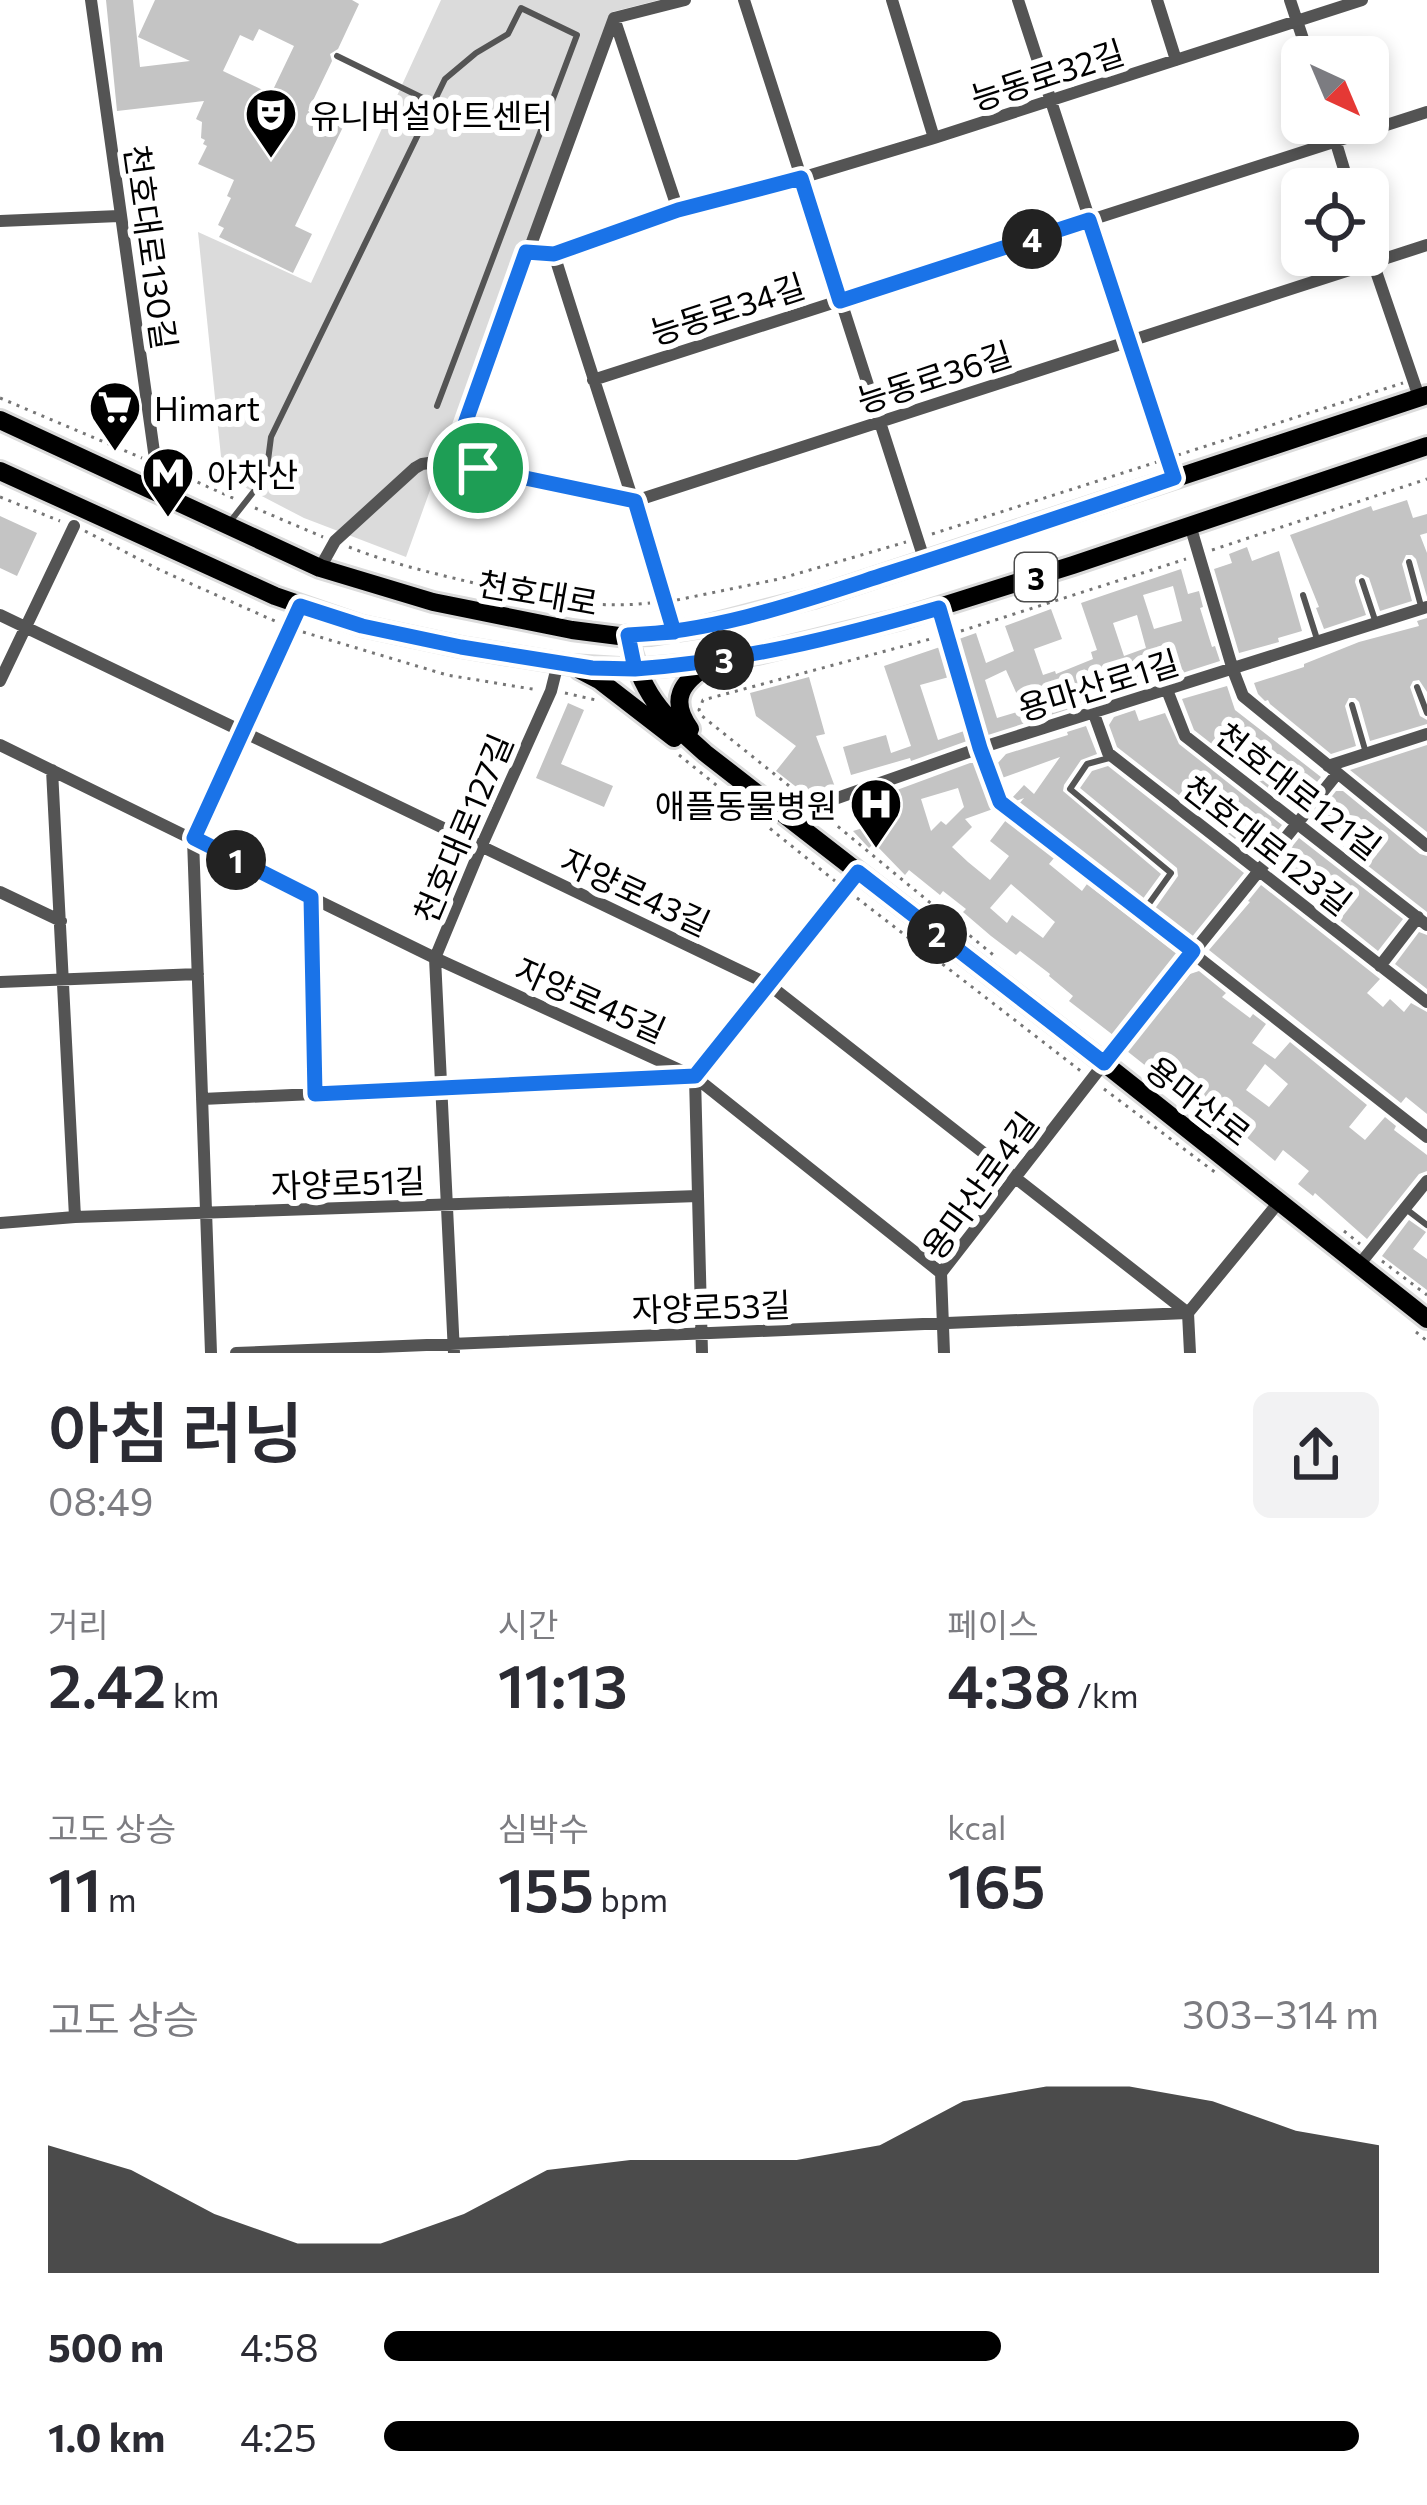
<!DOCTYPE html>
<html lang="ko">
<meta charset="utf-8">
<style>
:root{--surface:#fff;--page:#f2f2f3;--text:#2b2b33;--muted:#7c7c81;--accent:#000}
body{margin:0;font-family:Commissioner,"Noto Sans KR",sans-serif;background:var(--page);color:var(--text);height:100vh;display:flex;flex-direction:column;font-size:45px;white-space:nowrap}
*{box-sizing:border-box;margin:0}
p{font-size:39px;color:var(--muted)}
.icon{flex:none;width:66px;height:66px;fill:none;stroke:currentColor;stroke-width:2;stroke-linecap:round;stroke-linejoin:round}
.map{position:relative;height:1353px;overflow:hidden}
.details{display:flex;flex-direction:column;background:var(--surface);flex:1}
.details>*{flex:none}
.needle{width:78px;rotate:136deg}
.buttons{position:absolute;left:1281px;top:36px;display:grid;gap:24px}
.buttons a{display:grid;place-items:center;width:108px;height:108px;border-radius:18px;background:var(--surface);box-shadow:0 6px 18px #0003;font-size:60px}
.pin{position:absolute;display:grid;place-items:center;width:102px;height:102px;color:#fff;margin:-51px;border:6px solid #fff;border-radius:50%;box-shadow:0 3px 12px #0007}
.km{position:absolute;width:60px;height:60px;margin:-30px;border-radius:50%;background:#222;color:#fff;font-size:33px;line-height:60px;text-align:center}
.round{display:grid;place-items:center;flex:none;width:126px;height:126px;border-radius:18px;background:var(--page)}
.headline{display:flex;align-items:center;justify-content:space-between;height:204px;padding:0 48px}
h1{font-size:66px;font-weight:600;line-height:90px}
.figures{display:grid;grid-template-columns:repeat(3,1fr);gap:18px;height:204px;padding:12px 48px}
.figures div{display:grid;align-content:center}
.figures b{font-size:60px;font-weight:600}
.figures small{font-size:33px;font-weight:400}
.figures p{font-size:33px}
.chart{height:336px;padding:24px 48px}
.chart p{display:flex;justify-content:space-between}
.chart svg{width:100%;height:216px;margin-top:12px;fill:var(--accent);opacity:.7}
ul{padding:0 48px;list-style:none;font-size:39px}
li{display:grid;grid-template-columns:192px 144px 1fr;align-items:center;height:90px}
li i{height:30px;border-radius:15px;background:var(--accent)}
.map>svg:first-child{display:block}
</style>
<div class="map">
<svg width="1427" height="1353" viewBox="0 0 1427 1353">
<rect width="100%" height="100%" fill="#fff"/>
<path fill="#dbdbdb" d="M441 0H659L612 12 449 458 442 457 406 557 304 518 223 476 198 232 311 283Z"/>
<path fill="#c4c4c4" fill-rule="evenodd" d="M106 0H133L140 67 190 61 138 37 155 0H352L359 4 338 49 330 54 332 61 308 111 343 127 295 226 312 234 293 273 219 237 224 228 218 225 231 198 227 196 234 180 198 164 207 146 203 144 205 140 201 138 202 122 196 119 204 101 117 111ZM259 29 294 46 271 94 223 71 240 35 253 41Z
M1407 500 1413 518 1427 514V533L1420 535 1427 553V597L1416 559 1412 555H1406L1402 564 1412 601 1380 611 1369 578 1361 574 1356 577 1355 582 1366 615 1324 629 1316 608 1319 607 1290 535 1371 506 1373 511Z
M0 516 37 533 17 576 0 568Z
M1247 547 1252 561 1279 551 1302 631 1278 638 1279 642 1239 653 1214 569 1232 563 1229 554Z
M1181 569 1188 594 1199 591 1203 607 1200 608 1212 647 1215 646 1220 661 988 735 959 639 976 633 986 663 1014 651 1005 626 1051 609 1062 639 1034 649 1043 675 1055 671 1056 674 1093 659 1091 652 1097 650 1081 603ZM1173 586 1182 621 1154 629 1143 595ZM1137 615 1146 648 1124 656 1113 623ZM1006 670 1024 710 997 718 985 680Z
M1427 618V692L1419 680 1413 681 1410 687 1420 716 1427 720V724L1370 741 1359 702 1355 698H1349L1345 706 1356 746 1331 754 1270 704 1268 700 1265 701 1258 694 1254 683 1304 667V664L1359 642 1419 626 1417 621Z
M940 647 949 677 920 685 938 740 964 731 967 741 911 761 910 758 851 775 843 747 886 735 891 753 911 746 884 666Z
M809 677 825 734 816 736 835 787 809 797 776 771 796 746 756 716 750 693Z
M1227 686 1235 710 1321 777 1295 809 1194 730 1182 699Z
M568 703 584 710 561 764 613 786 604 807 536 778Z
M1135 710 1139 721 1165 713 1179 744 1282 825 1257 856 1117 747 1109 725 1114 717Z
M1086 726 1097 754 1081 760 1064 785 1063 791 1161 874 1142 900 1019 804 1024 798 1016 801 1012 798 1024 785 1034 794 1060 757 1002 778 997 764 1006 754 1068 735 1067 732Z
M1427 745V832L1350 770Z
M970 763H975L993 809 965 819 972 827 952 847 968 862 990 880 1009 856 990 841 1006 820 1054 858 1049 864 1082 891 1087 884 1178 955 1113 1035 1069 1001 1073 996 1049 976 1050 974 1020 951 1016 955 991 936 963 912 966 909 943 891 940 895 909 870 905 875 874 843 869 848 853 831 866 827 859 804ZM958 788 964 807 946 825 941 821 931 831 921 799ZM1011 884 1055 922 1043 938 1012 915 1007 923 990 908Z
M1108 766 1244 873 1191 938 1154 910 1178 876 1177 868 1080 788 1092 771Z
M1336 791H1343L1420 854 1427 856V912L1312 822Z
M1299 838 1403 919 1378 951 1327 910 1340 893 1336 889 1308 868 1294 885 1274 869Z
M1261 885 1380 979 1367 993 1383 1007 1390 999 1404 1012 1411 1003 1427 1012V1114L1406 1097 1401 1103 1209 950 1250 902 1248 901Z
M1419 932 1427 935V989L1395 964Z
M1199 971 1226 993 1222 997 1250 1018 1253 1014 1266 1024 1252 1043 1275 1059 1290 1042 1367 1105 1349 1127 1365 1140 1385 1117 1396 1126 1394 1130 1427 1155V1171L1419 1174 1367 1239 1315 1193 1313 1196 1298 1184 1309 1171 1283 1150 1275 1161 1167 1071 1161 1078 1127 1051 1190 974ZM1265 1064 1288 1084 1269 1107 1246 1090Z
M1409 1220 1426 1232 1413 1249 1427 1259V1290L1382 1256Z"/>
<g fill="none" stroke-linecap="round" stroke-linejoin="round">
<g stroke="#dbdbdb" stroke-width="24">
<path id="primary" d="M0 420 320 568 433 602 572 630 619 636 651 635 697 628 813 598 1427 395
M0 471 275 596 362 626 461 647 571 665 635 669 704 663 757 654 901 619 1073 565 1427 446
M628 635C640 693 662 715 705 753L1104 1063 1427 1319
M580 670 599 680 674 738
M690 729C669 700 681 682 709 665"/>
</g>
<path stroke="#767676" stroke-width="3" stroke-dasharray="3 6" stroke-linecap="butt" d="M0 398 142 458
M1178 455 1403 383
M173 471 235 499
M0 497 60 521
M255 508 323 537
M85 531 160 570 277 622
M932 534 1157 462
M349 547C389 563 432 573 474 583 535 596 587 610 650 603
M1212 550 1427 479
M677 600 779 579 906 542
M961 631 1186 559
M303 632 447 675 538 690
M565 693 596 700
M679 755 835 881
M803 797 702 716 699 710 703 700 934 638
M824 815 997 958
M857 898 1082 1072
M1104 1089 1216 1173
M1344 1231 1360 1244
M1382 1261 1427 1295
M1416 1332 1427 1341"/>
<path stroke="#545454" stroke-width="6" d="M337 56 433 103
M229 523 266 476 271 437 445 79 476 53 508 34 521 8 577 35 437 406
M1409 562 1421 606
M1362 581 1375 620
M1303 595 1317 639
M1417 687 1427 713
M1352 705 1366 753
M1113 757 1087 764 1070 789 1171 873 1143 912
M1406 1209 1427 1225"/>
<path stroke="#545454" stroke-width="12" d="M91 0 154 452 169 499
M744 0 925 562
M892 0 934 138
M1018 0 1174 478
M1157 0 1176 60
M1290 0 1309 57
M614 18 678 210
M1330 123 1350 189
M0 221 119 216
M1368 248 1419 397
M527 252 554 254 678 210 801 178 934 138 1362 0
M554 254C593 380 636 505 674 632
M593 380 1427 112
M451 463 614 18 685 0
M1190 525 1233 670 1243 696 1427 846
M320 568 335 541 415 468 422 464 442 461 635 501 1427 245
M939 607 980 748 1000 802 1427 1137
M0 615 768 984 1188 1313
M0 681 74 526
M1167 690 1185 736 1427 925
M1094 714 1108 753 1427 1002
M0 745 435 958 695 1077 941 1273
M1328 766 1427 734
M52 770 75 1217
M786 816 980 748 1427 607
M0 892 61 921
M311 897 315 1094
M1380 966 1418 917
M0 982 198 974
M202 1099 688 1077
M0 1223 75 1217 698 1196
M1359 1265 1427 1181
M211 1353 193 839 300 606
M236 1353 1187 1313
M454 1353 435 958 481 847 551 691 558 663
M702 1353 695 1077 858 872
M944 1353 941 1273 1112 1053 1337 774
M1190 1353 1188 1313 1279 1202"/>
<use href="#primary" stroke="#000" stroke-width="18"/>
</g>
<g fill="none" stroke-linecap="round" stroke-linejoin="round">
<g stroke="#fff" stroke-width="24">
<path id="route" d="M478 468 635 501 674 632 628 635 635 669 592 668 461 647 362 626 300 606 194 838 311 897 315 1094 695 1076 858 872 1104 1063 1193 951 1000 802 980 748 939 608C839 637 739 662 635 669L628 635C716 632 803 601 886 574 983 543 1078 511 1174 478L1089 220 840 301 801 178 678 210 554 254 526 252 451 463 478 468"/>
</g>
<use href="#route" stroke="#1a73e8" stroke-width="15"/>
</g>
<defs>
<g id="theatre-pin" transform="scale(2.7)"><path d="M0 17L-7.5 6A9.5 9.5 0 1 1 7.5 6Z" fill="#000" stroke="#fff"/><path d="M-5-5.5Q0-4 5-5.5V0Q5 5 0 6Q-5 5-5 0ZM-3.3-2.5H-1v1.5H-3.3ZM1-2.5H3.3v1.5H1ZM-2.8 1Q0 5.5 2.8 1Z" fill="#fff"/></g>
<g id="supermarket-pin" transform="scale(2.7)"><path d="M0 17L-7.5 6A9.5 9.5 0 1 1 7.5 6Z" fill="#000" stroke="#fff"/><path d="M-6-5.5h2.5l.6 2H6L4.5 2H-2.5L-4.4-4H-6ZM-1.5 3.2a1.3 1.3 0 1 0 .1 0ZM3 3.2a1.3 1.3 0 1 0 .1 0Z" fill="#fff"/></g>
<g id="metro-pin" transform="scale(2.7)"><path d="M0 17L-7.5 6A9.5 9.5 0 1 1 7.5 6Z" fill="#000" stroke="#fff"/><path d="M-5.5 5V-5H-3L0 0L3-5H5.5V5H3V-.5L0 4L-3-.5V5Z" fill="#fff"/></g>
<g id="hospital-pin" transform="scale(2.7)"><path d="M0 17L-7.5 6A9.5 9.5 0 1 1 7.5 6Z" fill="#000" stroke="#fff"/><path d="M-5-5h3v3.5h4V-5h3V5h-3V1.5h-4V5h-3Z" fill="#fff"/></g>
</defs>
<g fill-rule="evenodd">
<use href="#theatre-pin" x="271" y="114"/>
<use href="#supermarket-pin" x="115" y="407"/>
<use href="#metro-pin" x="168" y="473"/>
<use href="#hospital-pin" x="876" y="804"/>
</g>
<g text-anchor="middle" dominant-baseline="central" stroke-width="12" stroke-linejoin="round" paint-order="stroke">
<rect fill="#fff" stroke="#4c4c4c" stroke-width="3" x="1015" y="553" width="42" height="48" rx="9"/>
<g font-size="30" font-weight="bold" fill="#000">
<text x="1036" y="577">3</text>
</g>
<g font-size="33" fill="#000" stroke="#fff">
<text transform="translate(1047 74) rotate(-18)">능동로32길</text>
<text transform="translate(152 247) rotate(82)">천호대로130길</text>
<text transform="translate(727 308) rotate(-18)">능동로34길</text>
<text transform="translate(934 376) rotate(-18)">능동로36길</text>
<text transform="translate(538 592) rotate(10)">천호대로</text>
<text transform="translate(1098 684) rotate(-17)">용마산로1길</text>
<text transform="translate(1299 790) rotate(38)">천호대로121길</text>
<text transform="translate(462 828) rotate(-67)">천호대로127길</text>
<text transform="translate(1268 844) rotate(38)">천호대로123길</text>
<text transform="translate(636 891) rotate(25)">자양로43길</text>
<text transform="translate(591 999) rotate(24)">자양로45길</text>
<text transform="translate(1199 1100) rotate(38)">용마산로</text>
<text transform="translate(348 1182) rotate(-2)">자양로51길</text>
<text transform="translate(979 1185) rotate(-54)">용마산로4길</text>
<text transform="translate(711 1306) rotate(-2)">자양로53길</text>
</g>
<g font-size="33" fill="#000" stroke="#fff" text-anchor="start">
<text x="310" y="114">유니버설아트센터</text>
<text x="154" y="407">Himart</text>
<text x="207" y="473">아차산</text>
<text x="837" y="804" text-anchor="end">애플동물병원</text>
</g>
</g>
</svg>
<div class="buttons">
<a><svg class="needle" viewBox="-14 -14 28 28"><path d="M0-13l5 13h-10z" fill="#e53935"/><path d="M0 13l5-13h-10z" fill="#7c7c81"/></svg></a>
<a><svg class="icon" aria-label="locate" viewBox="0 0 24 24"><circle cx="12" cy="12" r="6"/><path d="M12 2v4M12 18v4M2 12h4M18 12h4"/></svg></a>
</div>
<div class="pin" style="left:478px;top:468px;background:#1e9e55"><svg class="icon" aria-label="arrive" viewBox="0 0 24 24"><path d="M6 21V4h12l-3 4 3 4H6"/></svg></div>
<b class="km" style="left:236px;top:860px">1</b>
<b class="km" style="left:937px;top:934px">2</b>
<b class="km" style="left:724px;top:660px">3</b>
<b class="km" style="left:1032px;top:239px">4</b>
</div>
<section class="details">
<div class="headline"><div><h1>아침 러닝</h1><p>08:49</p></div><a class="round"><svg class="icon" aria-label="share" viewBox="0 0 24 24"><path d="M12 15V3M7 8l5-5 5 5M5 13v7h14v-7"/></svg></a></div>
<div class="figures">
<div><p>거리</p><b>2.42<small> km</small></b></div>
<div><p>시간</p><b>11:13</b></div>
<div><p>페이스</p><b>4:38<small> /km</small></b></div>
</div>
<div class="figures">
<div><p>고도 상승</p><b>11<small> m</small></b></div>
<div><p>심박수</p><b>155<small> bpm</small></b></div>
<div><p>kcal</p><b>165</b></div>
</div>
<div class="chart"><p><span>고도 상승</span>303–314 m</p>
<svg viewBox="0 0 160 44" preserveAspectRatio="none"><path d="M0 44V18L10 23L20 32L30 38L40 38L50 32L60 23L70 21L80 21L90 21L100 18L110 9L120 6L130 6L140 9L150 15L160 18V44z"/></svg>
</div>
<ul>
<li><b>500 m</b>4:58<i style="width:62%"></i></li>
<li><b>1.0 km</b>4:25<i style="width:98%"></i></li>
</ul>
</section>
